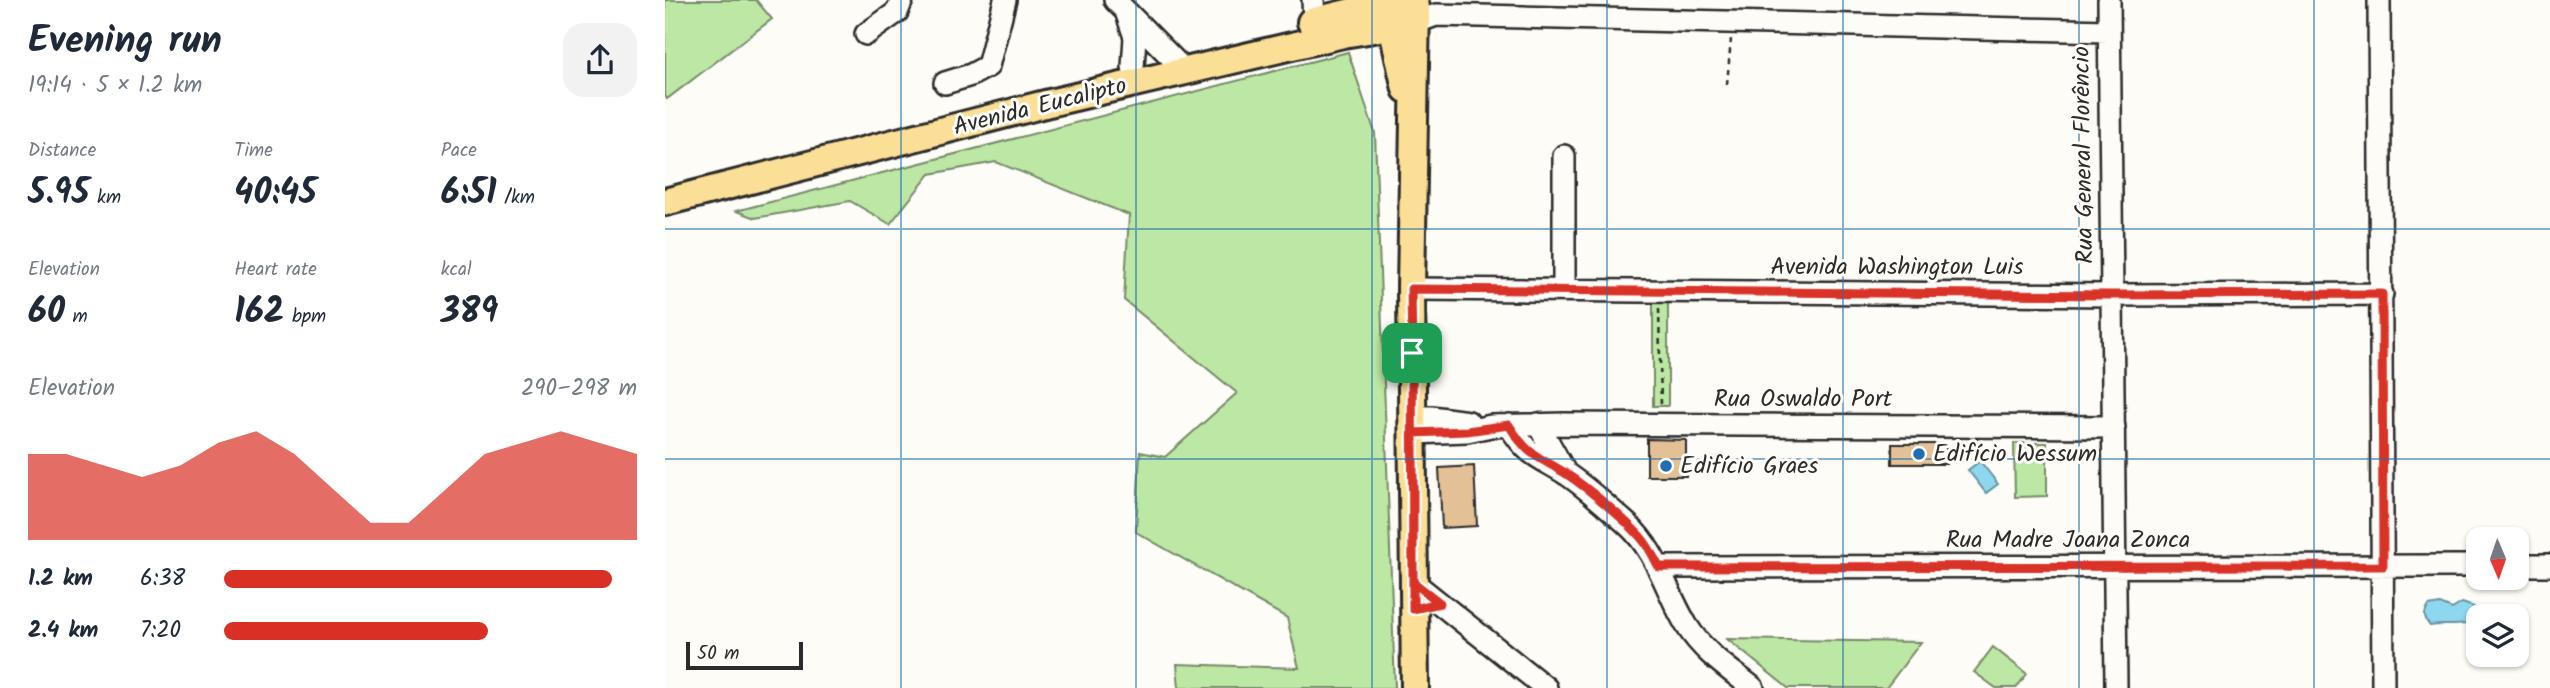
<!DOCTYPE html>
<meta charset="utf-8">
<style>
:root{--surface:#fff;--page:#f2f2f3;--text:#1f2937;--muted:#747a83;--accent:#d93025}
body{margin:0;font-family:Kalam,sans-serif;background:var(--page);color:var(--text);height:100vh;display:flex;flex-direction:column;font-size:26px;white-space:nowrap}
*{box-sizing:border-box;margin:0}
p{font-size:23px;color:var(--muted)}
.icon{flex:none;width:38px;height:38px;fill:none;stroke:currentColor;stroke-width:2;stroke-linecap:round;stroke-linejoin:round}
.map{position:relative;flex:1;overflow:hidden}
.panel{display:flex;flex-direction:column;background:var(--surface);width:665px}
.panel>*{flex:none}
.needle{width:46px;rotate:178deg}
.buttons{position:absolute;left:1801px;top:527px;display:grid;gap:14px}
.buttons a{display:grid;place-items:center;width:63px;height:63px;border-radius:14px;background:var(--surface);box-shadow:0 2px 5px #0004;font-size:35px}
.scale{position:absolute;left:21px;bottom:18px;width:117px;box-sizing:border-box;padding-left:7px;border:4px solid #2b2b2b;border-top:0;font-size:19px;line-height:24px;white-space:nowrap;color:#2b2b2b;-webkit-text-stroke:5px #fdfcf7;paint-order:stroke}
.pin{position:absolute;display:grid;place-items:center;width:60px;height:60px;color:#fff;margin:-30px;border-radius:14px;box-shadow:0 4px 10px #0006}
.round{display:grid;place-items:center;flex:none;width:74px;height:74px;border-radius:21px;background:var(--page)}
.summary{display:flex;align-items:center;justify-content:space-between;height:119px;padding:0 28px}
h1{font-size:38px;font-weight:700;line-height:52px}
.stats{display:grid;grid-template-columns:repeat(3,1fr);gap:10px;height:119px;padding:7px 28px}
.stats div{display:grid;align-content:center}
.stats b{font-size:35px;font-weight:700}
.stats small{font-size:19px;font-weight:400}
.stats p{font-size:19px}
.chart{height:196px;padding:14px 28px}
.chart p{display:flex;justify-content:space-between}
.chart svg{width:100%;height:126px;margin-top:7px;fill:var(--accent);opacity:.7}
ul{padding:0 28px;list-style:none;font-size:23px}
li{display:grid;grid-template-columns:112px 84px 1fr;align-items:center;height:52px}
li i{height:18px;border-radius:9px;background:var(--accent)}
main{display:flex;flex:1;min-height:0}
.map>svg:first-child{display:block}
</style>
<main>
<section class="panel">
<div class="summary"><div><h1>Evening run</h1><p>19:14 · 5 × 1.2 km</p></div><a class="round"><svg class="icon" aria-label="share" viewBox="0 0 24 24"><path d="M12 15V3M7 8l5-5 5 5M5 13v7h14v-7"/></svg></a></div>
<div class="stats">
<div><p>Distance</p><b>5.95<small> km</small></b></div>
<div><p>Time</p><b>40:45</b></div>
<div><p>Pace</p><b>6:51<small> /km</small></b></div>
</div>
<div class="stats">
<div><p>Elevation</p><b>60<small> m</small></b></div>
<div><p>Heart rate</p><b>162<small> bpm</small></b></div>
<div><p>kcal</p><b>389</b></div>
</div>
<div class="chart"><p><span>Elevation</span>290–298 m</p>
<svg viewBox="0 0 160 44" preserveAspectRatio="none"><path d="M0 44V14L10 14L20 18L30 22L40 18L50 10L60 6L70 14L80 26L90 38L100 38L110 26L120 14L130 10L140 6L150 10L160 14V44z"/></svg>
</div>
<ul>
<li><b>1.2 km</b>6:38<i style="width:94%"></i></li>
<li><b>2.4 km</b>7:20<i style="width:64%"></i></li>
</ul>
</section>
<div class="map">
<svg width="1885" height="688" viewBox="0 0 1885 688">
<rect width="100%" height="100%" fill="#fdfcf7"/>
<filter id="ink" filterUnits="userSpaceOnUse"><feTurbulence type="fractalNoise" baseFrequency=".0143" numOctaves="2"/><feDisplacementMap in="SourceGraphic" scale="14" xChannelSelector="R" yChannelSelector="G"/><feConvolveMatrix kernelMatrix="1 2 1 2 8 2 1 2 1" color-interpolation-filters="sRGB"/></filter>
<g filter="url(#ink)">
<path fill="#bde7a4" stroke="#748968" stroke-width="2" d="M0 0H91L107 19 2 99 0 96Z
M683 52 710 133 730 688H514L512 664 634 668 622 618 471 532 475 452 500 457 572 393 459 300 464 215 331 162 265 174 225 224 185 201 90 218 71 211Z
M988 303H1003V406H988Z
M1349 443H1382V496L1350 497Z
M1062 639 1256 642 1221 688H1123Z
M1328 647 1362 674 1351 688H1331L1309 672Z"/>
<path fill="#8ed8ef" stroke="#6693a1" stroke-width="2" d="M1315 461 1333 484 1321 493 1303 470Z
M1797 603 1809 607 1811 621C1796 628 1781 623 1765 626 1759 619 1758 614 1764 606L1775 604 1787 609Z"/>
<path fill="#e3c095" stroke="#2b2b2b" stroke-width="2" d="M982 439 1021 440V476H982Z
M1227 444H1281V464H1227Z
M809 466 812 526 777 528 774 468Z"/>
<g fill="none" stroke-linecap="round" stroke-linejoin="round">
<g stroke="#2b2b2b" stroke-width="26">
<path id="minor" d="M450 0 520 71
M648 0 649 21
M1444 0 1451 688
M1714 0 1718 688
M462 14 470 37 468 67
M752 22 771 15 1443 31
M201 34 232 12 237 0
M280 83 306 75 323 66 340 0
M899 156V290
M746 289 1447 295 1717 294
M747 417H766L803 422
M873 424 901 474
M844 425C863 456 871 455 900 473 921 487 943 507 962 524 993 552 1001 592 1022 626 1038 652 1064 669 1088 688
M748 433 802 431 826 426 898 424 1449 427
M1852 565H1885
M994 567 1813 566
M748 582 881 688"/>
</g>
<g stroke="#2b2b2b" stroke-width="32">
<path id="major" d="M726 10 727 25 741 89
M646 22 712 6 750 3
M0 202 380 104 678 34 752 22
M750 688 746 289 751 7"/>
</g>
<path stroke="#2b2b2b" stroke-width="2.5" stroke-dasharray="5 5" stroke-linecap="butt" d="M1062 84 1066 39
M994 309 996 407"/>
<use href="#minor" stroke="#fdfcf7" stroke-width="21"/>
<use href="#major" stroke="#fbdf96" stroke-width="26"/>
</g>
</g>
<g fill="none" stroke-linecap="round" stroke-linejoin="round" filter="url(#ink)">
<g stroke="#fff" stroke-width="14">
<path id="route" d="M747 353 748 582 775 603 748 609V433L802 431 844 425C863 456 871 455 900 473 920 486 968 525 981 544 986 551 990 560 994 567L1718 566 1717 294 1447 295 746 289 747 353"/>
</g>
<use href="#route" stroke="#d93025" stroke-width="9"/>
</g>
<path fill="none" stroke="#1f6fb2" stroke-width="2" stroke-opacity="0.55" d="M236 0V688M471 0V688M707 0V688M942 0V688M1178 0V688M1414 0V688M1649 0V688M0 229H1885M0 459H1885"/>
<g fill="#1f6fb2" stroke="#fdfcf7" stroke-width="2.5">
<circle cx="1254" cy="454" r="7"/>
<circle cx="1001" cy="466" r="7"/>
</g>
<g text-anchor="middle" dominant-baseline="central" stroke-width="6" stroke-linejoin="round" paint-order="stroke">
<g font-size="24" fill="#2b2b2b" stroke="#fdfcf7">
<text transform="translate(375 107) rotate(-14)">Avenida Eucalipto</text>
<text transform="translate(1419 155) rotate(-91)">Rua General Florêncio</text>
<text x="1232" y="267">Avenida Washington Luis</text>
<text x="1138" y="399">Rua Oswaldo Port</text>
<text x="1403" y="540">Rua Madre Joana Zonca</text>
</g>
<g font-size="24" fill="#2b2b2b" stroke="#fdfcf7" text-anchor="start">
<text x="1268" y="454">Edifício Wessum</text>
<text x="1015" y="466">Edifício Graes</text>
</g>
</g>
</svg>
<div class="buttons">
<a><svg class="needle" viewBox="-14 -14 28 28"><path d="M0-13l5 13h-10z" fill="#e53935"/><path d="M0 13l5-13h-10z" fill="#747a83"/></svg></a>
<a><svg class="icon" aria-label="layers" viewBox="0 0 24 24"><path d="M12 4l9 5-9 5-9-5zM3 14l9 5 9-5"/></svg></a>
</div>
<div class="scale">50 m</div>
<div class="pin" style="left:747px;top:353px;background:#1e9e55"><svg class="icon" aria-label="arrive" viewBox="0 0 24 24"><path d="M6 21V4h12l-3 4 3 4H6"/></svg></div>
</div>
</main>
